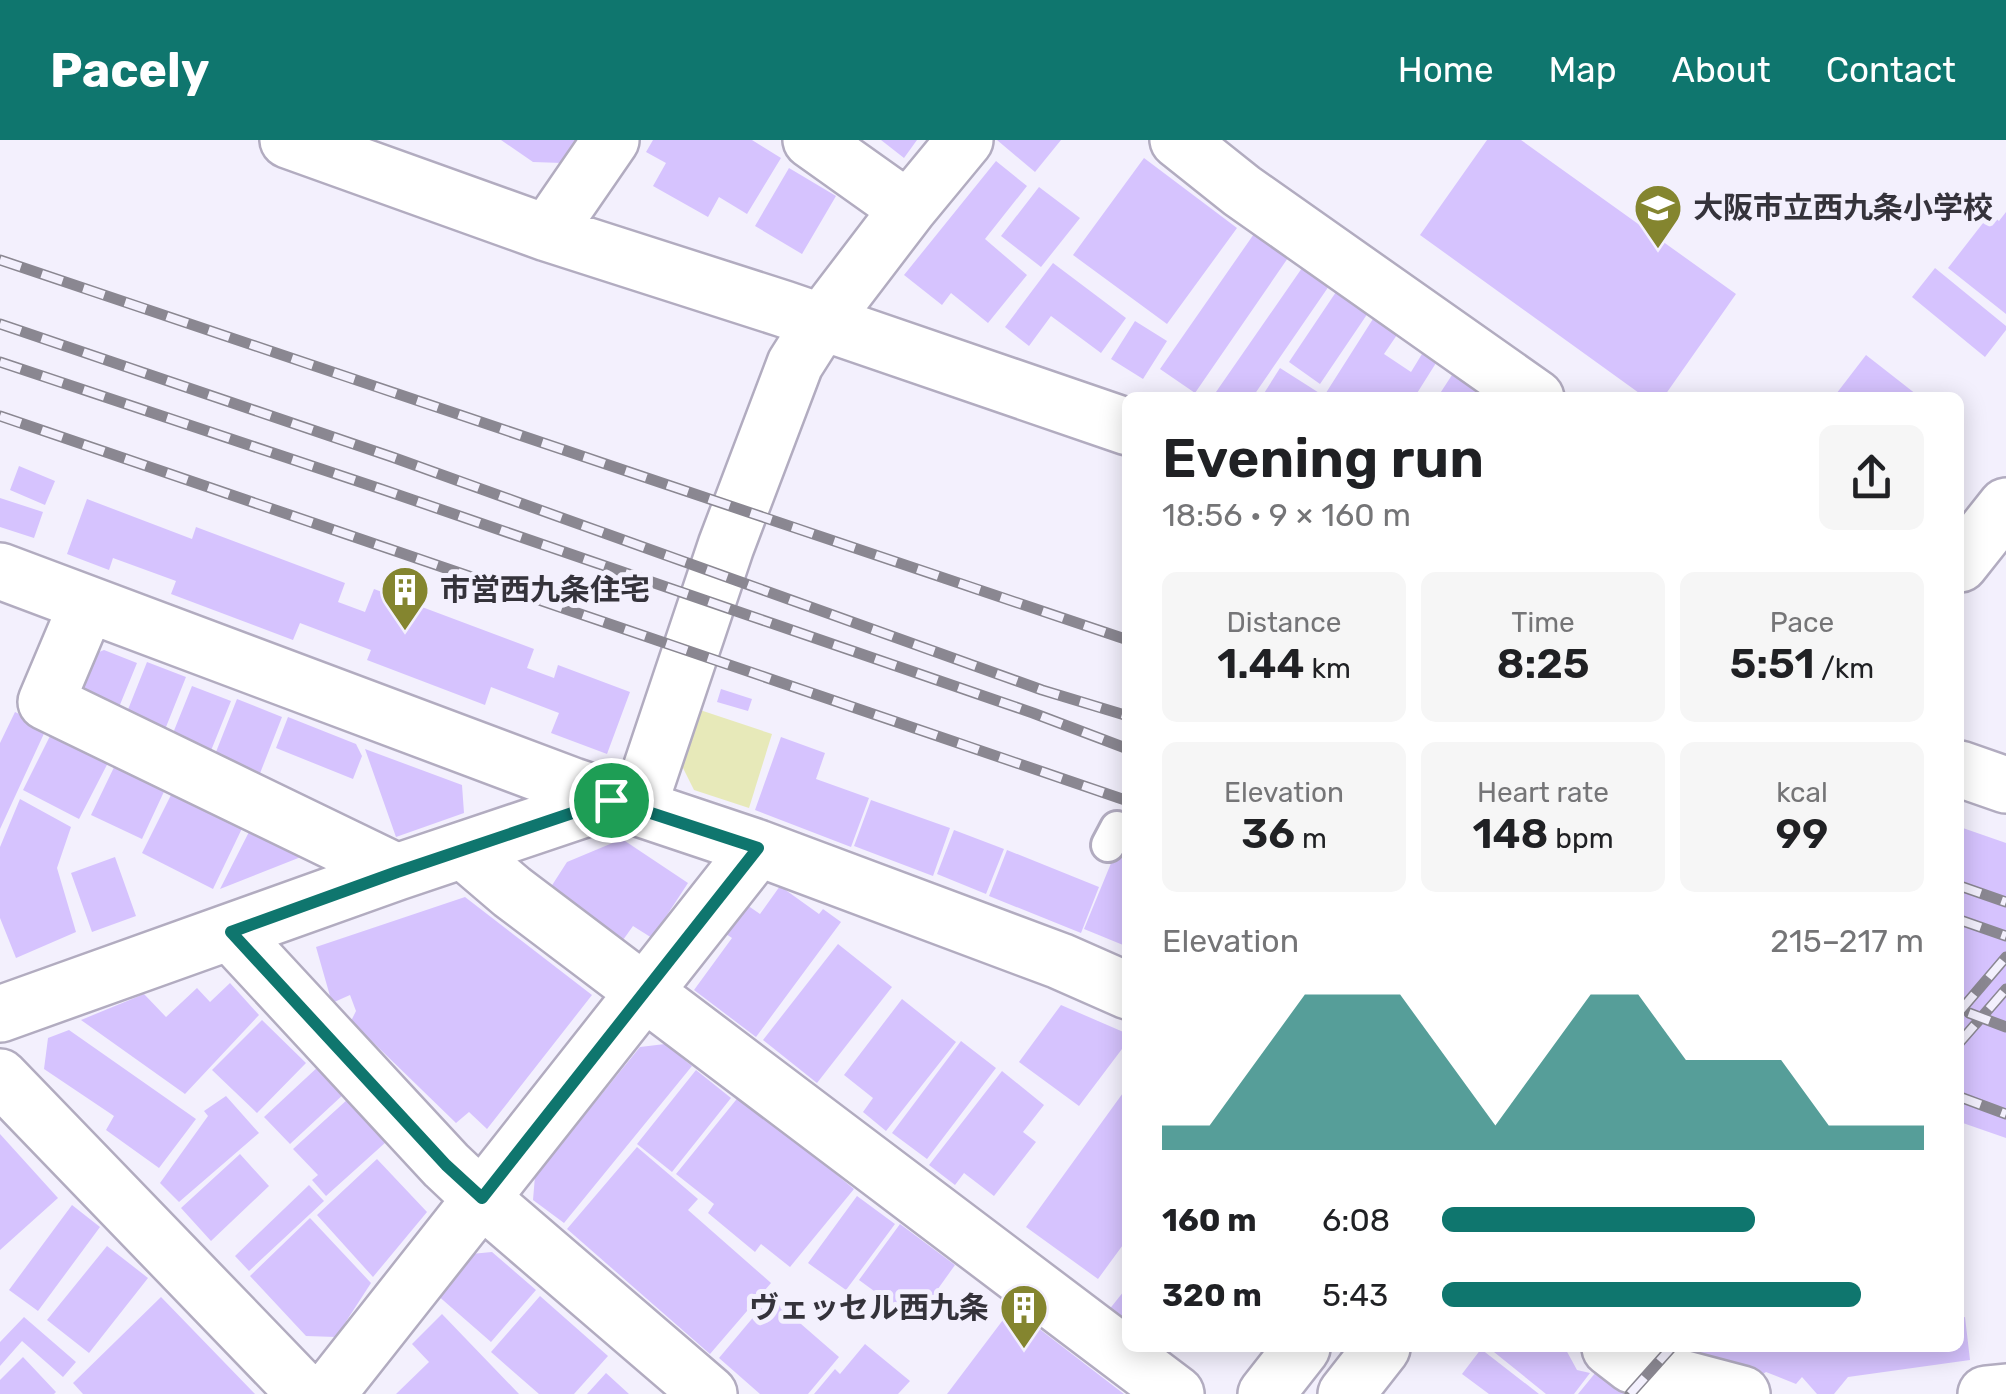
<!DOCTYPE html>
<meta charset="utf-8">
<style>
:root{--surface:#fff;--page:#f6f6f6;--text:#202124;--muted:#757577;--accent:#0f766e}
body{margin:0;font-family:Rubik,"Noto Sans JP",sans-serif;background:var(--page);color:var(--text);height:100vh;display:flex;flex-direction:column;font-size:38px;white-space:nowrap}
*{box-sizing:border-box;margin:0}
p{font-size:32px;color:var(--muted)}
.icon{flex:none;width:55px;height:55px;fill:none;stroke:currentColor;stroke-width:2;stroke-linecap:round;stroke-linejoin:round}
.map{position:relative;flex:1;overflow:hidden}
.drawer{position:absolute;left:1122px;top:252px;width:842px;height:960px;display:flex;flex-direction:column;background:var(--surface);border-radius:15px;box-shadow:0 5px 25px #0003}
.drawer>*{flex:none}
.pin{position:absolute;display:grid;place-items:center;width:85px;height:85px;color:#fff;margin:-42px;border:5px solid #fff;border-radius:50%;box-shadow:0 2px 10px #0007}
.round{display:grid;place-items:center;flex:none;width:105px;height:105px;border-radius:15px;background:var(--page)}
.overview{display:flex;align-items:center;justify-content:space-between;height:170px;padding:0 40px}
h1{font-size:55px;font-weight:600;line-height:75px}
.stats{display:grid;grid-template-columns:repeat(3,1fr);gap:15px;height:170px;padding:10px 40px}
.stats div{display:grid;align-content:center;border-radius:15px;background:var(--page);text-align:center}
.stats b{font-size:42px;font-weight:600}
.stats small{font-size:28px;font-weight:400}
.stats p{font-size:28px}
.chart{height:280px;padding:20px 40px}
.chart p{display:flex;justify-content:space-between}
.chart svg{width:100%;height:180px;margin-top:10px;fill:var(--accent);opacity:.7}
ul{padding:0 40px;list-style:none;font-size:32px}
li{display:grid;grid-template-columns:160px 120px 1fr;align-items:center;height:75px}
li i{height:25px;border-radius:12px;background:var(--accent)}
header{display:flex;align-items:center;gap:60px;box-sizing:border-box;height:140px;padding:0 50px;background:var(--accent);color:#fff}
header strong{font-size:48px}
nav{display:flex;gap:55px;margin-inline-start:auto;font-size:35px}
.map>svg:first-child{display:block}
</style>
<header>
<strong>Pacely</strong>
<nav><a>Home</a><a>Map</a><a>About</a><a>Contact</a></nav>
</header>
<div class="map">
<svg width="2006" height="1254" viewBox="0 0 2006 1254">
<rect width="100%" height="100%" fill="#f3f0fd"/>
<path fill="#e7e9b9" d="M697 569 772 594 749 668 694 650 679 620Z"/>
<path fill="#d6c3fe" d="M501 0H579L562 23 533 22Z
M653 0H752L781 18 747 74 719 57 708 77 653 46 666 23 646 12Z
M881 0H917L904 18Z
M997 0H1061L1035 32Z
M1487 0H1521L1736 154 1663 258H1646L1420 95Z
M1144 18 1237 88 1167 184 1073 115Z
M996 21 1027 46 985 99 1027 135 988 183 951 153 942 165 904 135Z
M789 28 836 56 802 114 755 86Z
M1039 47 1080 78 1041 127 1001 96Z
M2006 72V174L1948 128 1990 74 1999 81Z
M1256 91 1290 115 1195 253 1160 229Z
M1053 123 1126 178 1101 213 1051 176 1029 206 1005 187Z
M1302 128 1329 146 1252 258H1224L1216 252Z
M1935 128 2006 186V190L1985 217 1912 157Z
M1336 152 1368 173 1320 244 1289 222Z
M1378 171 1403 186 1384 214 1411 232 1422 214 1436 223 1414 258H1261L1280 228 1324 256Z
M1135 181 1167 201 1143 239 1111 219Z
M1866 215 1921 258H1833Z
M1452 235 1486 258H1437Z
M19 326 55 341 45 365 10 350Z
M0 358 43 372 34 398 0 387Z
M87 359 192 399 196 387 345 443 338 462 365 472 374 449 534 509 527 528 554 538 558 525 630 552 607 614 551 593 559 573 491 547 485 565 367 520 371 510 300 483 293 500 171 454 176 441 113 418 109 430 67 414Z
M104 510 137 523 117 572 83 559 75 538 84 518Z
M147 522 186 537 162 597 123 582Z
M192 546 231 561 208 618 169 603Z
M721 549 752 559 748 571 717 562Z
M237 559 282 577 257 641 212 622Z
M15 572 47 587 0 689V603Z
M288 577 356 604 362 616 353 639 276 608Z
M55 586 112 615 79 679 23 650Z
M781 597 825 613 816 639 869 658 851 707 755 670Z
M365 609 462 645 464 673 396 697Z
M118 619 168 643 142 699 91 675Z
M177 643 247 678 213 749 142 713Z
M20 659 71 687 57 728 76 792 16 818 0 778V707Z
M871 660 950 688 933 736 854 706Z
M252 686 311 713 220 749Z
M1960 687 2006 703V998L1960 982Z
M954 690 1004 709 986 754 937 734Z
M1123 694 1128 696V807L1084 789Z
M622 699 688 743 652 798 633 786 623 800 549 750 567 722Z
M1007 710 1099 747 1081 793 989 756Z
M115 717 136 776 92 792 71 733Z
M780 746 819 774 823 769 841 782 756 897 694 850 732 798 726 794 747 765 760 774Z
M465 757 592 855 487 989 469 972 456 983 351 881 356 871 350 855 332 863 316 807Z
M838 804 892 847 817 943 763 900Z
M230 843 259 875 185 954 81 880 144 854 166 877 197 848 210 862Z
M902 859 956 902 886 991 863 972 873 958 844 935Z
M1061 865 1128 894V901L1079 966 1019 922Z
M262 880 306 923 257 973 212 930Z
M69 890 196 979 159 1028 106 990 114 976 44 929 48 898Z
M961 901 996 928 927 1019 892 993Z
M665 904 692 926 564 1083 533 1060 535 1036 640 907Z
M320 925 346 952 290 1004 264 977Z
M696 930 731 958 672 1032 637 1004Z
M1002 931 1044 965 1023 992 1036 1002 994 1056 964 1033 955 1045 929 1025Z
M1128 946V1098L1098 1139 1026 1087Z
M740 955 854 1049 790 1127 761 1104 755 1112 708 1073 714 1064 676 1034Z
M226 956 259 993 179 1062 160 1043 208 976 204 971Z
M348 959 386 1002 326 1056 312 1040 318 1035 293 1009Z
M0 994 58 1058 0 1110Z
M637 1007 698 1059 688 1070 771 1143 710 1214 567 1089Z
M240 1014 269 1046 211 1101 181 1068Z
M377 1019 427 1072 373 1137 317 1075Z
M309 1045 324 1061 249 1131 235 1116Z
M857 1056 895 1084 846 1150 808 1123Z
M72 1065 100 1087 38 1171 9 1150Z
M310 1078 371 1143 336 1197 306 1196 250 1136Z
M900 1084 955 1125 915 1181 859 1140Z
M107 1106 148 1138 89 1213 47 1180Z
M492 1112 536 1150 491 1202 436 1154 471 1114Z
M1128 1146V1186L1108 1171Z
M540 1156 608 1216 574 1254H539L491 1212Z
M161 1157 255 1254H83L73 1243Z
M778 1164 839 1217 808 1254H760L719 1218 761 1168 769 1174Z
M1012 1168 1124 1254H947Z
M442 1174 519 1254H396L429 1222 412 1204Z
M24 1177 76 1222 63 1237 22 1201 0 1226V1202Z
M1965 1177 1970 1220 1848 1237 1834 1254H1817L1802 1237 1796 1244 1766 1232 1731 1254H1578L1596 1232 1600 1235 1606 1208H1960V1178Z
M865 1204 910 1241 898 1254H814L835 1229 840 1234Z
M1489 1208H1565L1577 1230 1590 1233 1574 1254H1546Z
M1481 1209 1539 1254H1489L1462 1234Z
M23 1217 56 1252 54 1254H0V1240Z
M606 1233 629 1254H587Z"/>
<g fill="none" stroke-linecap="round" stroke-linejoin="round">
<g stroke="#b2acc0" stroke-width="38">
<path id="lane" d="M1108 705 1117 688 1128 692"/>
</g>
<g stroke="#b2acc0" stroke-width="60">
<path id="street" d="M288 0 547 93 784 169 1128 287
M811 0 908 69
M1178 0 1242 51 1536 258
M547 93 611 0
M0 431 573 646 758 708 1060 821 1128 851
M87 465 46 562 397 732
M1960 629 2006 645
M638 668 726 406 795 224 821 183 908 69 965 0
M464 711 512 752 1176 1254
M231 793 446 1025 482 1059 709 1254
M0 874 397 732 611 660
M0 937 306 1254
M1610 1208 1632 1225 1742 1254
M327 1254 758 708
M1986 1254 2006 1252"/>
</g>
<g stroke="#b2acc0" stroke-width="60">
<path id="secondary" d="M1960 424 2006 366
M1266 1254 1302 1208
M1346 1254 1382 1208"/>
</g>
<use href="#lane" stroke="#fff" stroke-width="32"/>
<use href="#street" stroke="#fff" stroke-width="55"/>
<use href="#secondary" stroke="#fff" stroke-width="55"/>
<g stroke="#8a8791" stroke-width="11">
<path id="rail" d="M0 120 1128 500
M0 184 392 317 1042 550 1128 576
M0 222 381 349 1033 573 1128 609
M0 276 1128 661
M1960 746 2006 762
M1960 780 2006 796
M1960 871 2006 817
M1969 873 2006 887
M1960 902 2006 849
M1960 957 2006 974
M1630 1254 1671 1208"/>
</g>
<use href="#rail" stroke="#f3f0fd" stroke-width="8" stroke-dasharray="22" stroke-linecap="butt"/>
</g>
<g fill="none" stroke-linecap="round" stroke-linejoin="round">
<g stroke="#fff" stroke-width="20">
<path id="route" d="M611 660 758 708 482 1058 446 1025 231 792 397 732Z"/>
</g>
<use href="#route" stroke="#0f766e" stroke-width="12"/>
</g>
<defs>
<g id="school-pin" transform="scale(2.5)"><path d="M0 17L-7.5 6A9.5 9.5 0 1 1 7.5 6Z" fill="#84852f" stroke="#f3f0fd"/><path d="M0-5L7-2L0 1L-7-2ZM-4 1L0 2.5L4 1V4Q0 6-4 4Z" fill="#fff"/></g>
<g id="building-pin" transform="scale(2.5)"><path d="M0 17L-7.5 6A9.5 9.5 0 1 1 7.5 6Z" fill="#84852f" stroke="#f3f0fd"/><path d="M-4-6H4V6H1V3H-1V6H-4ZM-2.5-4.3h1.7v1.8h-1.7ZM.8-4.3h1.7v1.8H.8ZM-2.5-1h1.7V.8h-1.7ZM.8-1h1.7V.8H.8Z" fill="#fff"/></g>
</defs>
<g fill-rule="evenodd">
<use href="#school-pin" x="1658" y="68"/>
<use href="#building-pin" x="405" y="450"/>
<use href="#building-pin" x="1024" y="1168"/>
</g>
<g text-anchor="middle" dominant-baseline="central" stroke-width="10" stroke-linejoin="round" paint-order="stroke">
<g font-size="30" font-weight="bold" fill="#35333b" stroke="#f3f0fd" text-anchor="start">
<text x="1693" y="68">大阪市立西九条小学校</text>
<text x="440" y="450">市営西九条住宅</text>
<text x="989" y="1168" text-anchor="end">ヴェッセル西九条</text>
</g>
</g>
</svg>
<div class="pin" style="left:611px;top:660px;background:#1e9e55"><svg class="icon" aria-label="arrive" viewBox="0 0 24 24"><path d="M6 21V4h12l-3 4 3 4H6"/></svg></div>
<section class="drawer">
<div class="overview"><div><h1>Evening run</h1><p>18:56 · 9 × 160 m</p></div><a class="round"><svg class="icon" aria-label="share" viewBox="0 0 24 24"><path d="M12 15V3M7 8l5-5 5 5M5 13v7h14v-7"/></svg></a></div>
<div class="stats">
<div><p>Distance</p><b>1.44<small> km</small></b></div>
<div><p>Time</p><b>8:25</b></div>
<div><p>Pace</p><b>5:51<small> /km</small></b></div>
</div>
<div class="stats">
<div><p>Elevation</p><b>36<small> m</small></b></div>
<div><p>Heart rate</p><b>148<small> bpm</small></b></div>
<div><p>kcal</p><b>99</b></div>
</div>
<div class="chart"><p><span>Elevation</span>215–217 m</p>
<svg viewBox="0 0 160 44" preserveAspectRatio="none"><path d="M0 44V38L10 38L20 22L30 6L40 6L50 6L60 22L70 38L80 22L90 6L100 6L110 22L120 22L130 22L140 38L150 38L160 38V44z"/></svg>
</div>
<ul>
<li><b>160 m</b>6:08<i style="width:65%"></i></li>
<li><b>320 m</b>5:43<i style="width:87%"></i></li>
</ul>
</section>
</div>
